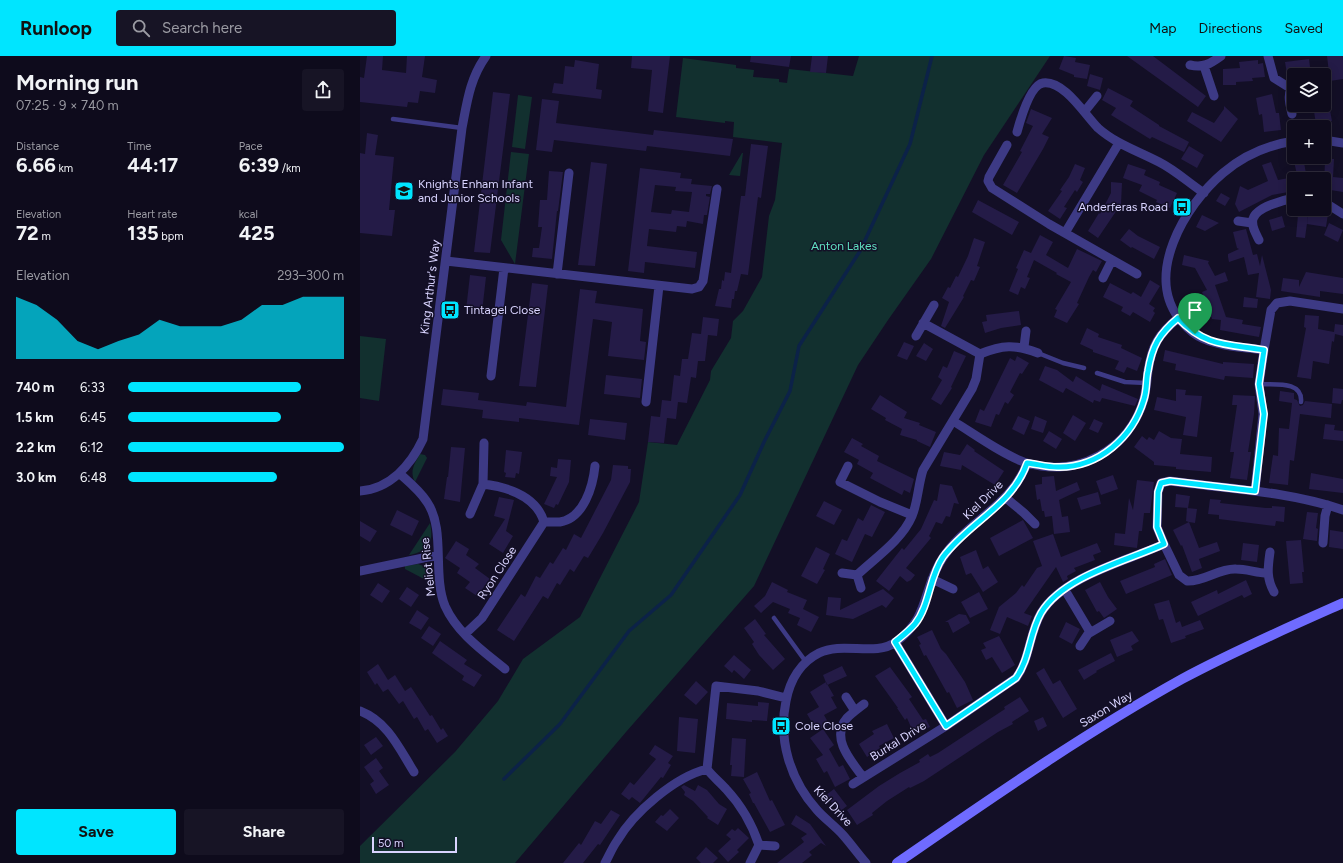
<!DOCTYPE html>
<meta charset="utf-8">
<style>
:root{--surface:#0e0b1c;--page:#171425;--text:#f1f3f6;--muted:#9b9ba3;--line:#2e2b3b;--accent:#00e5ff}
body{margin:0;font-family:Figtree,sans-serif;background:var(--page);color:var(--text);height:100vh;display:flex;flex-direction:column;font-size:15px;white-space:nowrap}
*{box-sizing:border-box;margin:0}
p{font-size:13px;color:var(--muted)}
.icon{flex:none;width:22px;height:22px;fill:none;stroke:currentColor;stroke-width:2;stroke-linecap:round;stroke-linejoin:round}
.map{position:relative;flex:1;overflow:hidden}
.side{display:flex;flex-direction:column;background:var(--surface);width:360px}
.side>*{flex:none}
.controls{position:absolute;left:927px;top:12px;display:grid;gap:8px}
.controls a{display:grid;place-items:center;width:44px;height:44px;border-radius:4px;background:var(--surface);box-shadow:0 2px 10px #0003,0 0 0 1px var(--line);font-size:20px}
.scale{position:absolute;left:12px;bottom:10px;width:85px;box-sizing:border-box;padding-left:4px;border:2px solid #d9d4ff;border-top:0;font-size:11px;line-height:14px;white-space:nowrap;color:#d9d4ff;-webkit-text-stroke:3px #130f26;paint-order:stroke}
.pin{position:absolute;display:grid;place-items:center;width:34px;height:34px;color:#fff;margin:-41px -17px;border-radius:50% 50% 50% 0;rotate:-45deg;box-shadow:0 0 4px #0007}
.pin .icon{rotate:45deg}
.round{display:grid;place-items:center;flex:none;width:42px;height:42px;border-radius:4px;background:var(--page)}
.head{display:flex;align-items:center;justify-content:space-between;height:68px;padding:0 16px}
h1{font-size:22px;font-weight:700;line-height:30px}
.stats{display:grid;grid-template-columns:repeat(3,1fr);gap:6px;height:68px;padding:4px 16px}
.stats div{display:grid;align-content:center}
.stats b{font-size:20px;font-weight:700}
.stats small{font-size:11px;font-weight:400}
.stats p{font-size:11px}
.chart{height:112px;padding:8px 16px}
.chart p{display:flex;justify-content:space-between}
.chart svg{width:100%;height:72px;margin-top:4px;fill:var(--accent);opacity:.7}
.primary-button{display:flex;gap:8px;margin-top:auto;padding:8px 16px}
.primary-button a{flex:1;height:46px;border-radius:4px;background:var(--accent);color:#111;font-size:16px;font-weight:700;line-height:46px;text-align:center}
.primary-button a+a{background:var(--page);color:var(--text)}
ul{padding:0 16px;list-style:none;font-size:13px}
li{display:grid;grid-template-columns:64px 48px 1fr;align-items:center;height:30px}
li i{height:10px;border-radius:5px;background:var(--accent)}
header{display:flex;align-items:center;gap:24px;box-sizing:border-box;height:56px;padding:0 20px;background:var(--accent);color:#111}
header strong{font-size:19px}
nav{display:flex;gap:22px;margin-inline-start:auto;font-size:14px}
.search{width:280px;height:36px;background:var(--page);display:flex;align-items:center;gap:10px;box-sizing:border-box;padding:0 14px;border-radius:4px;color:var(--muted);font-size:15px}
main{display:flex;flex:1;min-height:0}
.map>svg:first-child{display:block}
</style>
<header>
<strong>Runloop</strong>
<div class="search"><svg class="icon" aria-label="search" viewBox="0 0 24 24"><circle cx="10" cy="10" r="6"/><path d="M15 15l6 6"/></svg>Search here</div>
<nav><a>Map</a><a>Directions</a><a>Saved</a></nav>
</header>
<main>
<section class="side">
<div class="head"><div><h1>Morning run</h1><p>07:25 · 9 × 740 m</p></div><a class="round"><svg class="icon" aria-label="share" viewBox="0 0 24 24"><path d="M12 15V3M7 8l5-5 5 5M5 13v7h14v-7"/></svg></a></div>
<div class="stats">
<div><p>Distance</p><b>6.66<small> km</small></b></div>
<div><p>Time</p><b>44:17</b></div>
<div><p>Pace</p><b>6:39<small> /km</small></b></div>
</div>
<div class="stats">
<div><p>Elevation</p><b>72<small> m</small></b></div>
<div><p>Heart rate</p><b>135<small> bpm</small></b></div>
<div><p>kcal</p><b>425</b></div>
</div>
<div class="chart"><p><span>Elevation</span>293–300 m</p>
<svg viewBox="0 0 160 44" preserveAspectRatio="none"><path d="M0 44V6L10 11L20 20L30 33L40 38L50 33L60 29L70 20L80 24L90 24L100 24L110 20L120 11L130 11L140 6L150 6L160 6V44z"/></svg>
</div>
<ul>
<li><b>740 m</b>6:33<i style="width:80%"></i></li>
<li><b>1.5 km</b>6:45<i style="width:71%"></i></li>
<li><b>2.2 km</b>6:12<i style="width:100%"></i></li>
<li><b>3.0 km</b>6:48<i style="width:69%"></i></li>
</ul>
<div class="primary-button"><a>Save</a><a>Share</a></div>
</section>
<div class="map">
<svg width="983" height="807" viewBox="0 0 983 807">
<rect width="100%" height="100%" fill="#130f26"/>
<path fill="#12302f" d="M499 0H690L624 99 571 203 528 264 498 309 394 530 266 676 155 807H0V790L95 696 138 645 163 603 220 561 279 446 288 386 317 389 350 324 351 315 371 282 373 265 383 255 402 221 409 160 415 144 422 87 373 81 374 66 365 65V67L316 61 323 2 376 9V12L394 14 393 21 419 23V26L427 27 429 13 493 20Z
M158 39 172 41 165 93 152 91Z
M151 96 169 98 155 208 141 184Z
M382 97H383L380 120 369 119Z
M0 280 26 283 19 345 0 342Z
M60 398 65 399 67 402 55 426C49 415 55 407 60 398Z
M70 467C74 487 69 495 49 499Z
M58 508 66 511 72 517 64 523 45 513V510Z"/>
<g fill="none" stroke-linecap="round" stroke-linejoin="round">
<path stroke="#0c2248" stroke-width="3.5" d="M144 723 200 668 269 575 311 539 380 439 404 386 430 335 439 290 500 195 550 88 572 0"/>
</g>
<path fill="#241b47" fill-rule="evenodd" d="M7 0H23L22 14 46 17 47 0H65L62 21 77 24 75 37 60 35 58 47 48 46 47 51 0 46V21L4 22Z
M272 0H310L303 57 288 55 292 14 271 12Z
M391 0H431L429 11 390 6Z
M452 0H468L466 17 450 16Z
M704 0 716 2 715 6 730 9 727 23 714 21V19L699 13Z
M767 0H793L846 40 838 51Z
M967 0H983V23L970 25Z
M949 3 951 19H941V16L927 18 925 6Z
M215 4 239 8 236 33 242 34 241 43 192 37 194 27 203 28 205 10 214 11Z
M898 4V8L903 7 905 21 892 22 893 25 876 26V29H863V13L880 12 879 6Z
M730 18 743 22 740 34 727 30Z
M748 32 773 45 770 50 799 69V70L829 86 824 96 792 81 790 83 751 59 756 52 742 44Z
M133 36 150 38 130 197 114 196Z
M912 38 916 57H919L921 74 904 76 902 58 899 59 896 42Z
M182 43 199 45 196 67 293 79 294 74 373 83 370 100 287 90 286 95 194 84 192 96 176 94Z
M953 49H969L972 65 956 68Z
M864 50 878 63 861 86 827 65 832 56 854 67 864 53Z
M671 53 692 62 682 78 689 81 683 93 657 137 643 129 662 96 660 95 673 70 666 67Z
M7 77 18 79 15 99 34 101 29 154H35L32 180 0 177V97L5 98Z
M391 88 408 90 401 142 398 141 388 219 381 218 377 235H375L374 243H372L371 252 355 250 359 233H361L362 224 364 225 365 216 371 217 381 140H385Z
M829 90 844 99 837 112 821 103Z
M933 101H943L947 123H938Z
M965 103H974L973 121 983 122V136L964 133Z
M231 106 247 108 235 210 218 209Z
M911 106 918 124 934 121V135L912 139 879 156 875 148 880 130 888 134 908 125 902 109Z
M715 108 725 112 720 124 723 126 717 136 715 134 704 151 707 152 700 163 688 155 702 135 700 134 709 121Z
M768 108 786 114 784 119 800 126 799 129 817 137 810 152 796 146 797 144 779 135 782 129 763 122Z
M280 112 321 117 320 122 332 123 331 128 352 130 350 138H346V140L350 141 347 159H344L343 168 327 165 326 171 317 170 316 176 289 173 287 190 337 196 335 212 285 206 284 217 268 215ZM295 129 316 131 315 135 332 136 329 156 312 154 311 158 291 156Z
M189 115 203 116 198 155H197L192 203 172 201 173 192H179L182 171H178L180 144H187Z
M751 126 762 127 761 148 738 182 728 175 739 157 740 158 751 137Z
M861 137 870 142 865 150 856 145Z
M618 144 659 166 652 179 612 156Z
M949 155 968 158 966 171 947 168Z
M842 159 859 167 845 175 836 171Z
M938 159 948 160 945 182 936 181Z
M922 160 925 171 912 175 909 164Z
M969 167 983 174 978 186 964 179Z
M769 173 778 180 800 191 794 203 772 191 771 192 760 184Z
M886 173 893 199 897 198 900 210 902 199 911 234 910 243 896 241 899 217 888 219 884 201 869 206 868 201V198L879 193 877 192 873 176Z
M680 179 693 186 686 199 708 212 717 193 742 205 736 216 733 214 729 221 717 247 719 248 707 267 694 261 697 254 695 253 711 226 696 218 697 217 674 204 667 221 670 222 665 233 661 231 658 239 649 235 658 213 656 212 664 194 671 197Z
M614 182 625 186 617 210 620 211 614 225 611 224 603 240 604 241 585 272 581 270 589 246 582 242 588 231 590 232 596 220 598 221 608 200Z
M824 199 849 205 848 207 855 220 865 216 868 225 855 229 866 261 883 264 882 268 901 271 899 281 860 274 861 264 852 263 842 236 847 234 835 212 822 209Z
M946 216 983 222V238L960 235V241L921 235 923 222 939 224V231Z
M110 219 126 221 122 256 106 254Z
M790 224 800 230 789 248 795 252 793 255 795 257 790 266 773 256 770 260 761 255 763 251 743 241 750 227 771 238 773 236 781 241Z
M172 227 188 229 176 331 159 330Z
M220 233 237 235 235 247 283 253 280 285 286 286 284 304 248 300 252 266 233 263 219 369 159 362V366L122 362 123 354 81 349 83 333 119 337 118 344 166 350 167 346 206 351Z
M884 241 898 243 897 252 883 251Z
M659 255 661 269 641 272 625 277 622 266 627 265 626 259Z
M945 259 959 260 958 273 974 276 975 268 983 269V280L975 278 974 286 972 285 969 308 953 305 951 323 937 321 946 272 944 271Z
M343 261 359 263 357 280 348 279 345 305H338L336 322 331 321 327 347 318 346 316 363 307 362 304 387 288 386 291 360 300 361 302 344 311 345 314 319 320 320 322 303H328L332 277 341 278Z
M727 272 739 278 738 281 762 289 761 292 782 302 777 315 767 311 764 317 755 313 759 305 733 296V294L720 288Z
M544 286 554 290 547 304 537 300Z
M564 287 573 293 566 305 556 300Z
M805 294 863 308V306L894 308 893 322 865 320 864 324 815 314 816 308 803 305Z
M594 295 606 300 591 331 592 332 581 349 571 343 582 324 578 321 583 310 587 312Z
M657 300 669 307 662 318 660 317 650 336 654 339 648 348 645 346 639 359 636 358 631 371 615 366 620 353 624 355 650 302 655 305Z
M685 310 697 314 713 326 716 320 740 335 742 328 778 343 775 350 742 342 740 346 734 344 733 347 706 332 703 337 679 324Z
M246 319 282 323 280 342 244 338Z
M973 332 983 333V344H982L981 348 972 347Z
M816 333 826 334 825 339 842 340 837 381 823 379 826 361 794 354 797 341 816 345Z
M920 335 934 337V343L937 344 940 350 943 349 945 345 972 348 971 362 940 358 934 405 930 404 928 429 909 427 913 399 918 400 919 372 929 373 932 347 919 345Z
M520 339 547 356 544 362 560 367 559 369 576 376 570 391 557 385V384L540 379 542 373 525 364 526 362 511 353Z
M873 339 895 340 894 358 888 396H891L887 424 870 422 874 396H870L877 349H872Z
M713 359 726 367 715 385 703 377Z
M658 360 670 365 664 379 652 373Z
M675 360 687 365 683 377 671 373Z
M230 363 267 367 265 384 228 379Z
M734 363 743 367 738 377 729 373Z
M965 368 975 369 974 374 983 375V385L963 383Z
M689 375 702 383 696 393 683 385Z
M799 375 811 382 822 383 820 398 852 401 851 416 816 413V411L794 409V406L774 391 782 380 787 384 789 381 794 384Z
M492 382 503 388 501 390 519 400 517 405 554 423 550 437 544 434 542 439 510 422 513 417 497 408 499 404 484 396Z
M607 388 615 394 614 395 644 415 635 429 602 409 601 414 580 410 584 396 600 399Z
M91 391 105 392 100 446 84 443 87 421H88Z
M146 394 162 396 159 418 156 417 155 422 145 421 146 417 144 416Z
M198 403 211 404 209 426 198 449 196 448 194 452 184 448 197 421 190 420 191 411 197 412Z
M253 409 268 410V413H271L270 426 243 477 228 502 224 500 214 516 210 513 200 529 197 527 188 543 183 540 154 585 137 574 161 538 165 541 176 520 180 522 190 506 193 508 203 492 206 494 214 478 221 482 251 424Z
M951 417 983 423V437L949 433Z
M753 419 758 433 741 439 736 425Z
M694 420 696 435 717 426 720 434 699 444 702 461 708 460 710 476 694 478 692 460 685 461 684 455H682L680 443 677 444 675 429 682 428V421Z
M777 424 794 426 790 457H784L782 475H779L777 492 754 489 755 477 765 478 769 442 773 454Z
M580 428 592 430 599 448 594 447 590 461 586 460 582 468 576 466 569 480 571 482 546 512 555 519 551 524 547 526 540 520 529 535 516 525 542 492 544 494 561 473 574 444 577 445Z
M738 436 741 448 721 454 717 442Z
M816 438 830 440 828 452 815 451Z
M139 441 154 444 146 475 153 480 143 497 129 488 145 463 134 460Z
M850 443 861 444 860 447 906 452H912V450L925 451 924 466 916 465 915 470 859 463V459L848 458Z
M464 445 482 454 474 469 456 460Z
M511 449 525 456 512 481 505 478 492 506 475 498 482 483 487 485 498 462 503 465Z
M827 452 837 453 835 467 829 466 839 492 857 486 860 495 839 503 842 512 832 516 822 489 821 490 813 474 829 466 826 465Z
M37 454 59 465 52 480 30 469Z
M947 456 958 457 956 472 958 473 957 485 943 483Z
M663 464 673 482 639 500 630 482Z
M0 465 17 475 10 486 0 480Z
M970 474 983 476V493L969 491Z
M693 478 701 501 737 487 741 496 733 499 735 504 714 512 716 515 707 520 708 523 703 526 696 511 664 557 672 560 668 570 647 561 640 578 630 574 639 551 656 537 662 529 664 531 677 512 682 510 673 485Z
M941 484 944 516H942L943 527 930 528 926 485Z
M96 485 109 493 106 499 119 508 115 512 130 523 117 540 105 532 110 526 97 517 100 512 85 502Z
M883 487 899 489 897 506 881 504Z
M456 491 470 498 463 513 465 514 457 528 441 520Z
M616 494 623 513 628 510 638 526 623 536 611 517 606 519 600 501Z
M805 503 812 519 766 538 760 525 795 511 794 508Z
M886 524 892 538 884 542 882 539 838 560 831 546 857 534 858 538Z
M412 526 428 534 427 536 447 544 443 553 459 561 451 576 437 569 440 562 428 557 430 553 413 546 401 557 394 550 405 540Z
M740 526 748 541 757 553 744 562 739 555 737 556 725 534Z
M18 527 30 535 22 547 10 539Z
M47 531 59 539 51 551 39 543Z
M523 533 534 542 526 552 522 549 493 563 466 559 468 541 481 542 480 554Z
M619 536 628 553 610 562 601 546Z
M809 544 816 567 820 565 822 571 840 564 844 573 825 580 826 582 811 587 803 563 799 564 794 548Z
M57 554 69 562 61 574 49 567Z
M599 558 606 559 610 567 593 577 588 566H585Z
M395 563 406 578 404 579 425 603 413 614 399 599 392 588 394 586 384 572Z
M706 566 720 573 712 588 699 581Z
M69 570 81 578 73 590 61 582Z
M572 574 581 593 586 598 605 626 613 644 597 652 589 636 587 637 566 599 564 600 559 589 561 588 557 581Z
M772 575 779 585 771 590 773 594 757 601 750 584Z
M639 580 655 609 642 617 632 601 626 604 621 594 626 592 623 587Z
M80 585 107 604 104 608 122 619 114 631 102 624 104 620 72 597Z
M751 597 755 605 736 615 737 616 724 624 718 614Z
M374 599 391 614 384 623 374 614 372 617 364 610Z
M18 608 28 624 35 619 45 635 51 631 70 660 72 659 81 674 83 672 88 680 77 687 68 673 65 675 57 661 54 663 43 645 39 648 28 633 23 636 17 627 15 629 7 616Z
M482 610 487 620 467 629 463 619Z
M530 611 552 641 549 643 563 664 566 663 570 671 554 678 547 662 545 664 537 652H538L515 620Z
M684 612 693 628 700 624 717 653 703 662 676 617Z
M336 625 348 636 336 649 324 639Z
M466 626 474 640 471 641 477 652 464 659 469 668 457 675 447 658 459 651 450 636Z
M660 641 669 655 652 666 653 668 638 676 564 725 550 732 549 731 527 745 512 757 513 759 497 769 487 754 519 730 540 717 560 706 559 704 568 698 570 701 578 697 645 653 644 651Z
M398 646 409 647 407 665 392 664V666L366 663 367 647 398 650Z
M319 661 338 663 335 697 317 695Z
M683 661 687 670 678 675 674 665Z
M527 668 534 682 519 690 520 692 507 701 499 688 514 678 512 675Z
M463 673 474 689 469 693 479 711 483 709 490 723 475 731 467 715 464 717 456 703 463 699 450 682Z
M16 681 23 690 11 699 4 689Z
M372 682 386 683 384 721 371 720 372 709H370Z
M295 689 313 700 308 707 311 709 303 722 301 721 280 747 272 741 269 744 261 738 270 726 274 729 296 703 289 698Z
M16 702 23 712 19 715 29 729 16 738 10 728 14 725 4 711Z
M397 716 410 745 412 744 425 769 410 776 394 747H393L389 738 391 737 383 723Z
M324 729 335 735 338 729 347 734 359 748 367 753 358 769 347 762 348 761 333 745 324 739 325 736 321 731Z
M474 733 487 750 479 756 466 739Z
M310 753 319 762 307 775 295 766 301 759 303 760Z
M251 754 260 759 240 789 238 788 223 807H203L219 787 221 789 235 765 241 768Z
M436 759 450 768 466 790 461 787 449 796 452 799 442 807H417L444 786 441 782 447 778 431 768Z
M378 772 389 782 377 794 379 796 368 806 358 795 371 783 366 779 372 773 375 775Z
M346 791 358 802 353 807H341L336 802Z"/>
<g fill="none" stroke-linecap="round" stroke-linejoin="round">
<path stroke="#3d3a85" stroke-width="4.5" d="M33 63 102 72
M678 297 703 307 724 312
M737 317 765 326 787 327
M899 328C914 329 943 324 941 346
M414 562 446 606"/>
<path stroke="#3d3a85" stroke-width="9" d="M908 0 914 22 930 32
M830 9C843 12 850 8 861 0
M844 10 854 40
M725 55 737 40
M932 58C930 49 926 36 934 29
M657 76C660 65 670 29 683 27 704 24 725 59 738 72 756 88 778 95 799 106 815 114 829 127 844 137
M964 84 983 87
M647 89 629 121 628 125 632 132 689 168 777 218
M964 146 983 158
M878 165 892 167
M705 177 759 87
M899 184C896 178 891 170 893 163 896 151 924 144 934 142
M86 205 332 233 339 231 343 225 357 133
M197 218 209 117
M743 222 752 204
M563 267 620 298
M556 280 574 249
M664 291 666 275
M904 294 911 254 917 247 930 245 983 253
M131 320 144 212
M286 346 299 230
M593 365C613 377 646 401 667 407 718 422 769 394 784 343 786 334 787 325 788 315 792 289 798 279 818 262
M488 410 480 426 520 446 552 459
M40 418C49 426 60 435 67 446 86 474 72 518 85 550 97 577 123 595 145 613
M123 428C147 431 176 439 184 466 190 466 195 466 200 466 224 462 233 430 235 410
M0 435C30 433 51 409 63 383L102 72C107 46 110 22 126 0
M895 435 903 358 899 328 904 294C885 291 862 291 844 283 836 280 828 273 822 266 782 221 825 149 863 117 883 100 908 89 934 85
M646 442 664 457 675 468
M110 458 123 428 124 387
M963 487 965 460 968 449
M804 488 819 519 827 525C844 526 859 512 876 513 887 513 897 517 907 517
M910 496C908 511 906 522 914 536
M0 515 68 501 78 500
M482 517 497 519C515 502 542 484 552 460 558 446 558 429 563 414L612 333 616 323 620 298C642 289 655 288 678 297
M497 519 501 532
M572 523 593 533
M705 534 730 576
M105 578 122 562 184 466
M535 586 586 670 656 622C670 603 669 578 681 557 703 520 767 505 804 488L797 471 798 436 801 427 810 425C868 433 928 435 983 454
M720 590 728 578 750 565
M486 641 495 655
M0 655C28 666 39 692 54 716
M503 721C491 705 470 682 487 662 492 657 499 652 504 648
M493 728 586 670
M415 790 399 789C392 768 381 749 366 733 360 726 352 720 347 713L356 630 398 635 426 642
M245 807C249 800 252 792 257 785 274 756 315 721 347 713
M390 807 399 789
M506 807C498 798 491 788 483 779 475 770 465 763 457 754 430 724 418 684 426 645 430 624 441 606 459 597 483 585 515 601 536 586 570 561 562 534 582 503 605 466 652 450 667 407"/>
<path stroke="#6f6bff" stroke-width="10" d="M537 807C630 743 723 678 822 623 874 595 929 571 983 547"/>
</g>
<g fill="none" stroke-linecap="round" stroke-linejoin="round">
<g stroke="#fff" stroke-width="8">
<path id="route" d="M818 262C845 291 868 288 904 294L899 328 904 358 895 435 810 425 801 427 798 436 797 471 804 488C767 505 703 520 681 557 669 578 670 603 656 622L586 670 535 586C541 581 549 575 555 568 570 549 569 521 583 501 608 467 653 449 667 407 677 408 687 411 697 411 739 412 773 381 784 343 787 334 786 324 788 315 792 290 799 278 818 262Z"/>
</g>
<use href="#route" stroke="#00e5ff" stroke-width="5"/>
</g>
<defs>
<g id="school-square" transform="scale(1)"><rect x="-9" y="-9" width="18" height="18" rx="4" fill="#00e5ff" stroke="#130f26"/><path d="M0-5L7-2L0 1L-7-2ZM-4 1L0 2.5L4 1V4Q0 6-4 4Z" fill="#111"/></g>
<g id="bus-square" transform="scale(1)"><rect x="-9" y="-9" width="18" height="18" rx="4" fill="#00e5ff" stroke="#130f26"/><path d="M-5-6H5V4H4V6H2V4H-2V6H-4V4H-5ZM-3.5-4V0h7V-4ZM-3.5 1.2v1.5H-2V1.2ZM2 1.2v1.5H3.5V1.2Z" fill="#111"/></g>
</defs>
<g fill-rule="evenodd">
<use href="#school-square" x="44" y="135"/>
<use href="#bus-square" x="822" y="151"/>
<use href="#bus-square" x="90" y="254"/>
<use href="#bus-square" x="421" y="670"/>
</g>
<g text-anchor="middle" dominant-baseline="central" stroke-width="3" stroke-linejoin="round" paint-order="stroke">
<g font-size="12" fill="#d9d4ff" stroke="#130f26" text-anchor="start">
<text x="58" y="128">Knights Enham Infant<tspan x="58" dy="14">and Junior Schools</tspan></text>
<text x="808" y="151" text-anchor="end">Anderferas Road</text>
<text x="104" y="254">Tintagel Close</text>
<text x="435" y="670">Cole Close</text>
</g>
<g font-size="12" fill="#5fe0c0" stroke="#130f26">
<text x="484" y="190">Anton Lakes</text>
</g>
<g font-size="12" fill="#d9d4ff" stroke="#130f26">
<text transform="translate(70 231) rotate(-83)">King Arthur's Way</text>
<text transform="translate(623 444) rotate(-44)">Kiel Drive</text>
<text transform="translate(68 511) rotate(-96)">Meliot Rise</text>
<text transform="translate(137 517) rotate(-57)">Ryon Close</text>
<text transform="translate(746 653) rotate(-31)">Saxon Way</text>
<text transform="translate(538 685) rotate(-32)">Burkal Drive</text>
<text transform="translate(473 750) rotate(47)">Kiel Drive</text>
</g>
</g>
</svg>
<div class="controls">
<a><svg class="icon" aria-label="layers" viewBox="0 0 24 24"><path d="M12 4l9 5-9 5-9-5zM3 14l9 5 9-5"/></svg></a>
<a>+</a>
<a>−</a>
</div>
<div class="scale">50 m</div>
<div class="pin" style="left:835px;top:278px;background:#1e9e55"><svg class="icon" aria-label="arrive" viewBox="0 0 24 24"><path d="M6 21V4h12l-3 4 3 4H6"/></svg></div>
</div>
</main>
